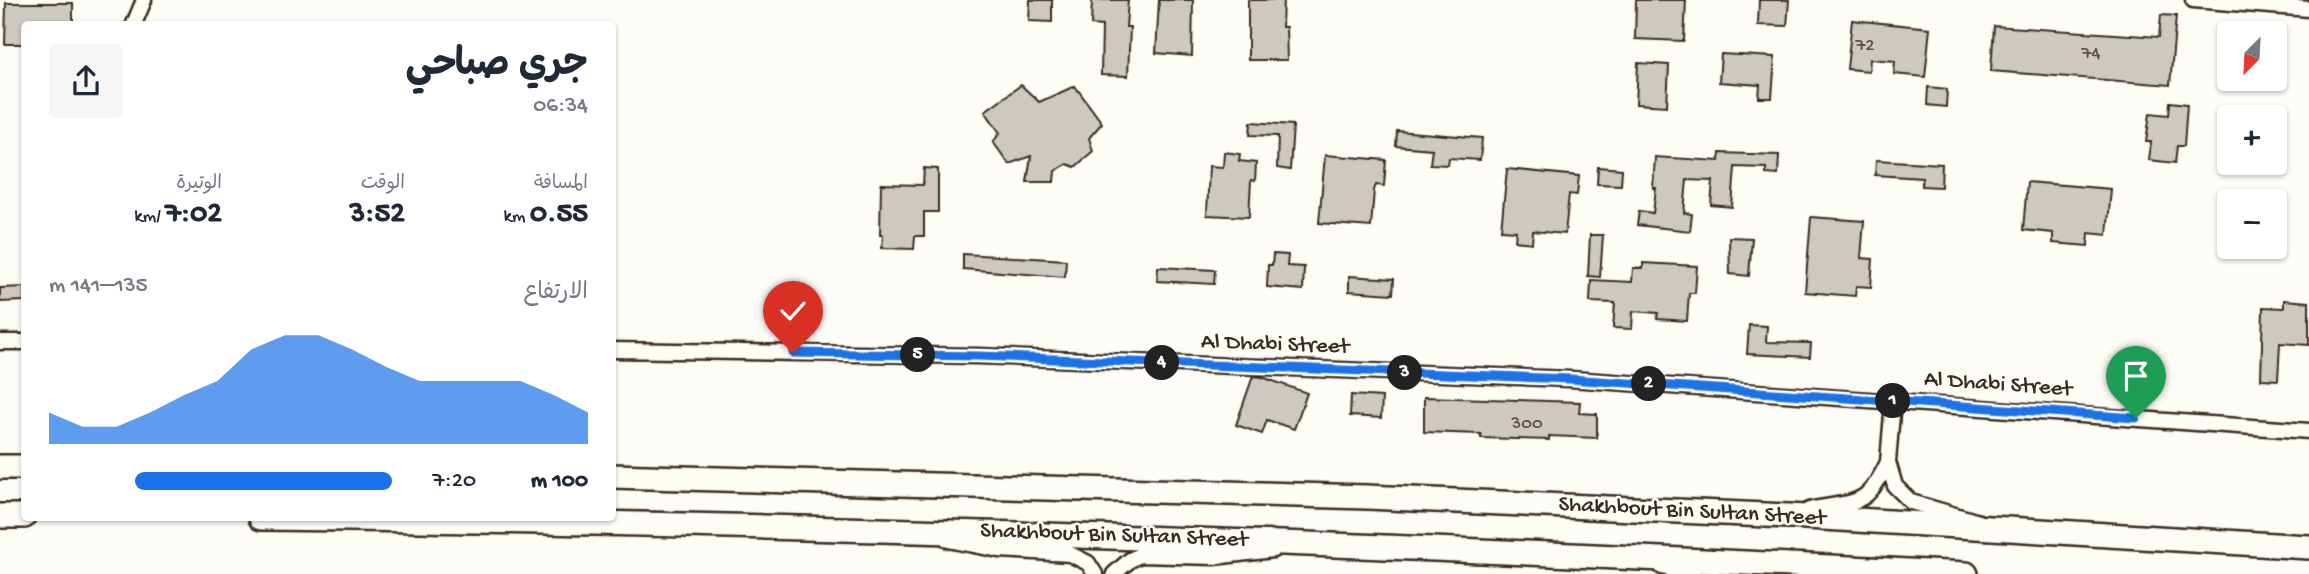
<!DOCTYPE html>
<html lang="ar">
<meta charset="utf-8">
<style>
:root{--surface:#fff;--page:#f6f6f7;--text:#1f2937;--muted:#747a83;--accent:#1a73e8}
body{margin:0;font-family:"Gochi Hand","Playpen Sans Arabic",sans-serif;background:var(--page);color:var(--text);direction:rtl;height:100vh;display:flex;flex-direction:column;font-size:26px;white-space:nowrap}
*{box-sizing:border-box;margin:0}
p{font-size:23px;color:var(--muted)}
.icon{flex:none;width:38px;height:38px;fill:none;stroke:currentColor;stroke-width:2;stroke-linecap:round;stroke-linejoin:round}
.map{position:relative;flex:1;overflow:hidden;direction:ltr}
.panel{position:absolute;left:21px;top:21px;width:595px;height:500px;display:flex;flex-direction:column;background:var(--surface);border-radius:7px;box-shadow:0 2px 5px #0004;direction:rtl}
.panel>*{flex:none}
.needle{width:46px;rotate:204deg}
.controls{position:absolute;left:2217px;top:21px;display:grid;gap:14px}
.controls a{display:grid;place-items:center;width:70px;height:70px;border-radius:7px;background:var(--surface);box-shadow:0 2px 5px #0004;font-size:35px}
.pin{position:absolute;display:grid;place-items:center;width:60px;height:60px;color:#fff;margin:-72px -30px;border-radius:50% 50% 50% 0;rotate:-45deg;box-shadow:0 0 7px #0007}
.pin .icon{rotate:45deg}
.km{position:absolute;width:35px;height:35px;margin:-18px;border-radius:50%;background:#222;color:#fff;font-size:19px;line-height:35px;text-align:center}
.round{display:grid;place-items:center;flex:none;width:74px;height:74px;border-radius:7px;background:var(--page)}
.summary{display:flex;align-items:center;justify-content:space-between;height:119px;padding:0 28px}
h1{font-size:38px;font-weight:700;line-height:52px}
.stats{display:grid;grid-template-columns:repeat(3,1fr);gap:10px;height:119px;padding:7px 28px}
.stats div{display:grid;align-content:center}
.stats b{font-size:30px;font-weight:700}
.stats small{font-size:19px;font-weight:400}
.stats p{font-size:19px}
.chart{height:196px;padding:14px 28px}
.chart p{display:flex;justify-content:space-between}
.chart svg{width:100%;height:126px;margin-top:7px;fill:var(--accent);opacity:.7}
ul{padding:0 28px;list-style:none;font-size:23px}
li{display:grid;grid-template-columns:112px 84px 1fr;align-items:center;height:52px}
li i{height:18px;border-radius:9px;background:var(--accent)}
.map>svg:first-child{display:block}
</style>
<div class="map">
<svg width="2309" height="574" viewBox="0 0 2309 574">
<rect width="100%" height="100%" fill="#fdfcf7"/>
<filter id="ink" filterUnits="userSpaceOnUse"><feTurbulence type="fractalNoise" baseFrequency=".0143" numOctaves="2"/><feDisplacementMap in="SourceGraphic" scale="14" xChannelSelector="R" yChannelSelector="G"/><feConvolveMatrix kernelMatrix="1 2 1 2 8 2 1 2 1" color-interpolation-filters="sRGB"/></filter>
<g filter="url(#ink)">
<path fill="#cdc8c2" stroke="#3b2a1e" stroke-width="2" d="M1030 0H1052V22L1029 21Z
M1092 0H1128L1126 27H1130L1128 76 1101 75 1102 26 1091 25Z
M1159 0H1193L1192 56 1156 53Z
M1248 0H1283L1282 27H1286L1287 60H1248Z
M1636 0H1686L1684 41 1635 39Z
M1759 0H1789L1787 26 1758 25Z
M6 3H73V24H24V44H5Z
M2161 15 2176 16 2170 85 1991 71 1994 26 2159 37Z
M1852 20 1930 28 1925 77 1894 74 1895 61 1870 59 1869 71 1847 69Z
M1721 54 1775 57 1772 98H1759L1760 85 1719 82Z
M1638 63 1669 65 1667 106 1636 104Z
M1021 85 1039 102 1075 86 1102 123 1089 138 1093 151 1075 167 1067 164 1055 171 1054 182H1027L1031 156 1009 164 993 142 1000 133 985 111Z
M1928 87 1947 89 1946 107 1927 105Z
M2170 102 2187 104 2184 146H2177L2175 163 2149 160 2151 142H2146L2150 113 2169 115Z
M1251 122 1293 125 1290 170 1277 168 1278 136 1250 135Z
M1397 131 1482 138 1480 160 1449 158 1448 165 1430 164 1432 149 1396 146Z
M1224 152 1240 154 1239 161 1256 163 1255 181 1251 180 1249 217 1207 215 1209 166 1223 167Z
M1720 153 1779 155 1778 175 1766 174V168L1735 167 1732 207 1711 205 1713 181 1687 180 1684 213 1692 214 1690 231 1637 225 1639 211 1653 213 1656 188H1653L1655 157 1719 161Z
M1325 155 1386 160 1384 186 1376 185 1374 190 1371 227 1319 223Z
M1876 160 1942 164 1941 187 1922 186V178L1875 175Z
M1598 167 1622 169 1621 185 1597 184Z
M924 168 938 169V212H924V236H915L914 249 882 248 883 235H880L881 184 923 185Z
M1507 169 1579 176 1577 195 1569 194 1565 234 1533 231 1532 243 1515 241 1516 231 1501 230Z
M2027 182 2111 189 2107 235 2089 233 2088 246 2053 243V233L2023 230Z
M1811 217 1864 221 1861 258 1873 259 1871 287 1856 286 1855 296 1805 292Z
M1590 235H1603L1600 277 1588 276Z
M1729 237 1752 238 1749 276 1730 274Z
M963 254 1066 260 1065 277 963 269Z
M1273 254 1288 255 1287 266 1304 267 1303 290 1267 287 1268 265H1272Z
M1643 263 1697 266 1695 293H1689L1687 321 1657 319 1658 313 1633 311 1632 329 1613 328 1615 303 1590 302 1591 280 1632 282 1633 268H1643Z
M1158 267 1215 270 1214 284 1157 281Z
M1349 276 1394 279 1393 294 1349 291Z
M24 287V301L0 302V288Z
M2284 300 2309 302V345L2280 343 2278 380 2261 379 2263 307 2284 308Z
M1749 325 1767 326 1766 342 1811 343 1810 357 1747 354Z
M1253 376 1262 377 1307 393 1294 429 1267 420 1262 434 1236 425Z
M1351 395 1382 397 1381 418 1350 416Z
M1424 397 1580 402 1579 413 1597 414V438L1549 436V440L1481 438V434L1424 432Z"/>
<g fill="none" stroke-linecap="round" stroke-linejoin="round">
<g stroke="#3b2a1e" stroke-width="19">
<path id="minor" d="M2193 0 2309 9
M134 24 144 0
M0 342H24
M612 350 978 356 1570 379 2309 431
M1893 401 1888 462 1895 486 1911 502 1979 522
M1809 510C1855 500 1865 510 1888 462
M948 540 999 550 1070 554 1088 563 1095 574
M1662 567 1692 574
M1114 574 1130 560 1140 555 1214 557 1273 550"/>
</g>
<g stroke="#3b2a1e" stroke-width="28">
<path id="primary" d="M0 467H24
M612 476 1367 497 1789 516 2309 547
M0 516H24
M261 518C830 524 1398 544 1966 574"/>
</g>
<use href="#minor" stroke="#fdfcf7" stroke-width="14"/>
<use href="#primary" stroke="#fdfcf7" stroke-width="23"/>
</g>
</g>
<g fill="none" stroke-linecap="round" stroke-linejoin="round" filter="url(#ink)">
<g stroke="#fff" stroke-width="14">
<path id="route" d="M793 353 978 356 1570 379 2136 418"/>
</g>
<use href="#route" stroke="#1a73e8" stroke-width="9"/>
</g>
<g text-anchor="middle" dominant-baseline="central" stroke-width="5" stroke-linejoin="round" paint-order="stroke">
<g font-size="19" fill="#605247">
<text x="1865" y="46">72</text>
<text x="2091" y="54">74</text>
<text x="1527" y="424">300</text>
</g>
<g font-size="23" fill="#3b2a1e" stroke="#fdfcf7">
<text transform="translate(1275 345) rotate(2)">Al Dhabi Street</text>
<text transform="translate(1998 385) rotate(4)">Al Dhabi Street</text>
<text transform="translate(1692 512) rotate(3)">Shakhbout Bin Sultan Street</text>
<text transform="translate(1114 536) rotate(2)">Shakhbout Bin Sultan Street</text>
</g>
</g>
</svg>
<div class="controls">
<a><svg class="needle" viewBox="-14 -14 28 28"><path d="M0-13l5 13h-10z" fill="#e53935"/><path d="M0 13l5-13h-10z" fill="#747a83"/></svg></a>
<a>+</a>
<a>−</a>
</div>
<div class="pin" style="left:2136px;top:418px;background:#1e9e55"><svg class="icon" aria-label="arrive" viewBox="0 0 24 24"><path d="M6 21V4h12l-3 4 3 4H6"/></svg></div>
<div class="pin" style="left:793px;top:353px;background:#d93025"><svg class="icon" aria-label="check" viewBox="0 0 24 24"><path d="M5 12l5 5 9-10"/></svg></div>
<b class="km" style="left:1893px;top:401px">1</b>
<b class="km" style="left:1649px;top:384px">2</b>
<b class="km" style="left:1405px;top:373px">3</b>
<b class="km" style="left:1162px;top:363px">4</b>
<b class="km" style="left:918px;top:355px">5</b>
<section class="panel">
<div class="summary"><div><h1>جري صباحي</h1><p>06:34</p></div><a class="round"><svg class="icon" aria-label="share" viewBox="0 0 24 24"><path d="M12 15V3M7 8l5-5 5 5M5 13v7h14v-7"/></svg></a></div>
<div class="stats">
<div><p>المسافة</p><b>0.55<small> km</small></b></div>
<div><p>الوقت</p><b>3:52</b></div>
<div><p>الوتيرة</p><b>7:02<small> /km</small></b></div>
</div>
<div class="chart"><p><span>الارتفاع</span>135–141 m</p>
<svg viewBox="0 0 160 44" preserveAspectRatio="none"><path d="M0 44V33L10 38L20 38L30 33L40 27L50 22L60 11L70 6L80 6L90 11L100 17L110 22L120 22L130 22L140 22L150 27L160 33V44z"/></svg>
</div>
<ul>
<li><b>100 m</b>7:20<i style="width:75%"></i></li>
</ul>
</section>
</div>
